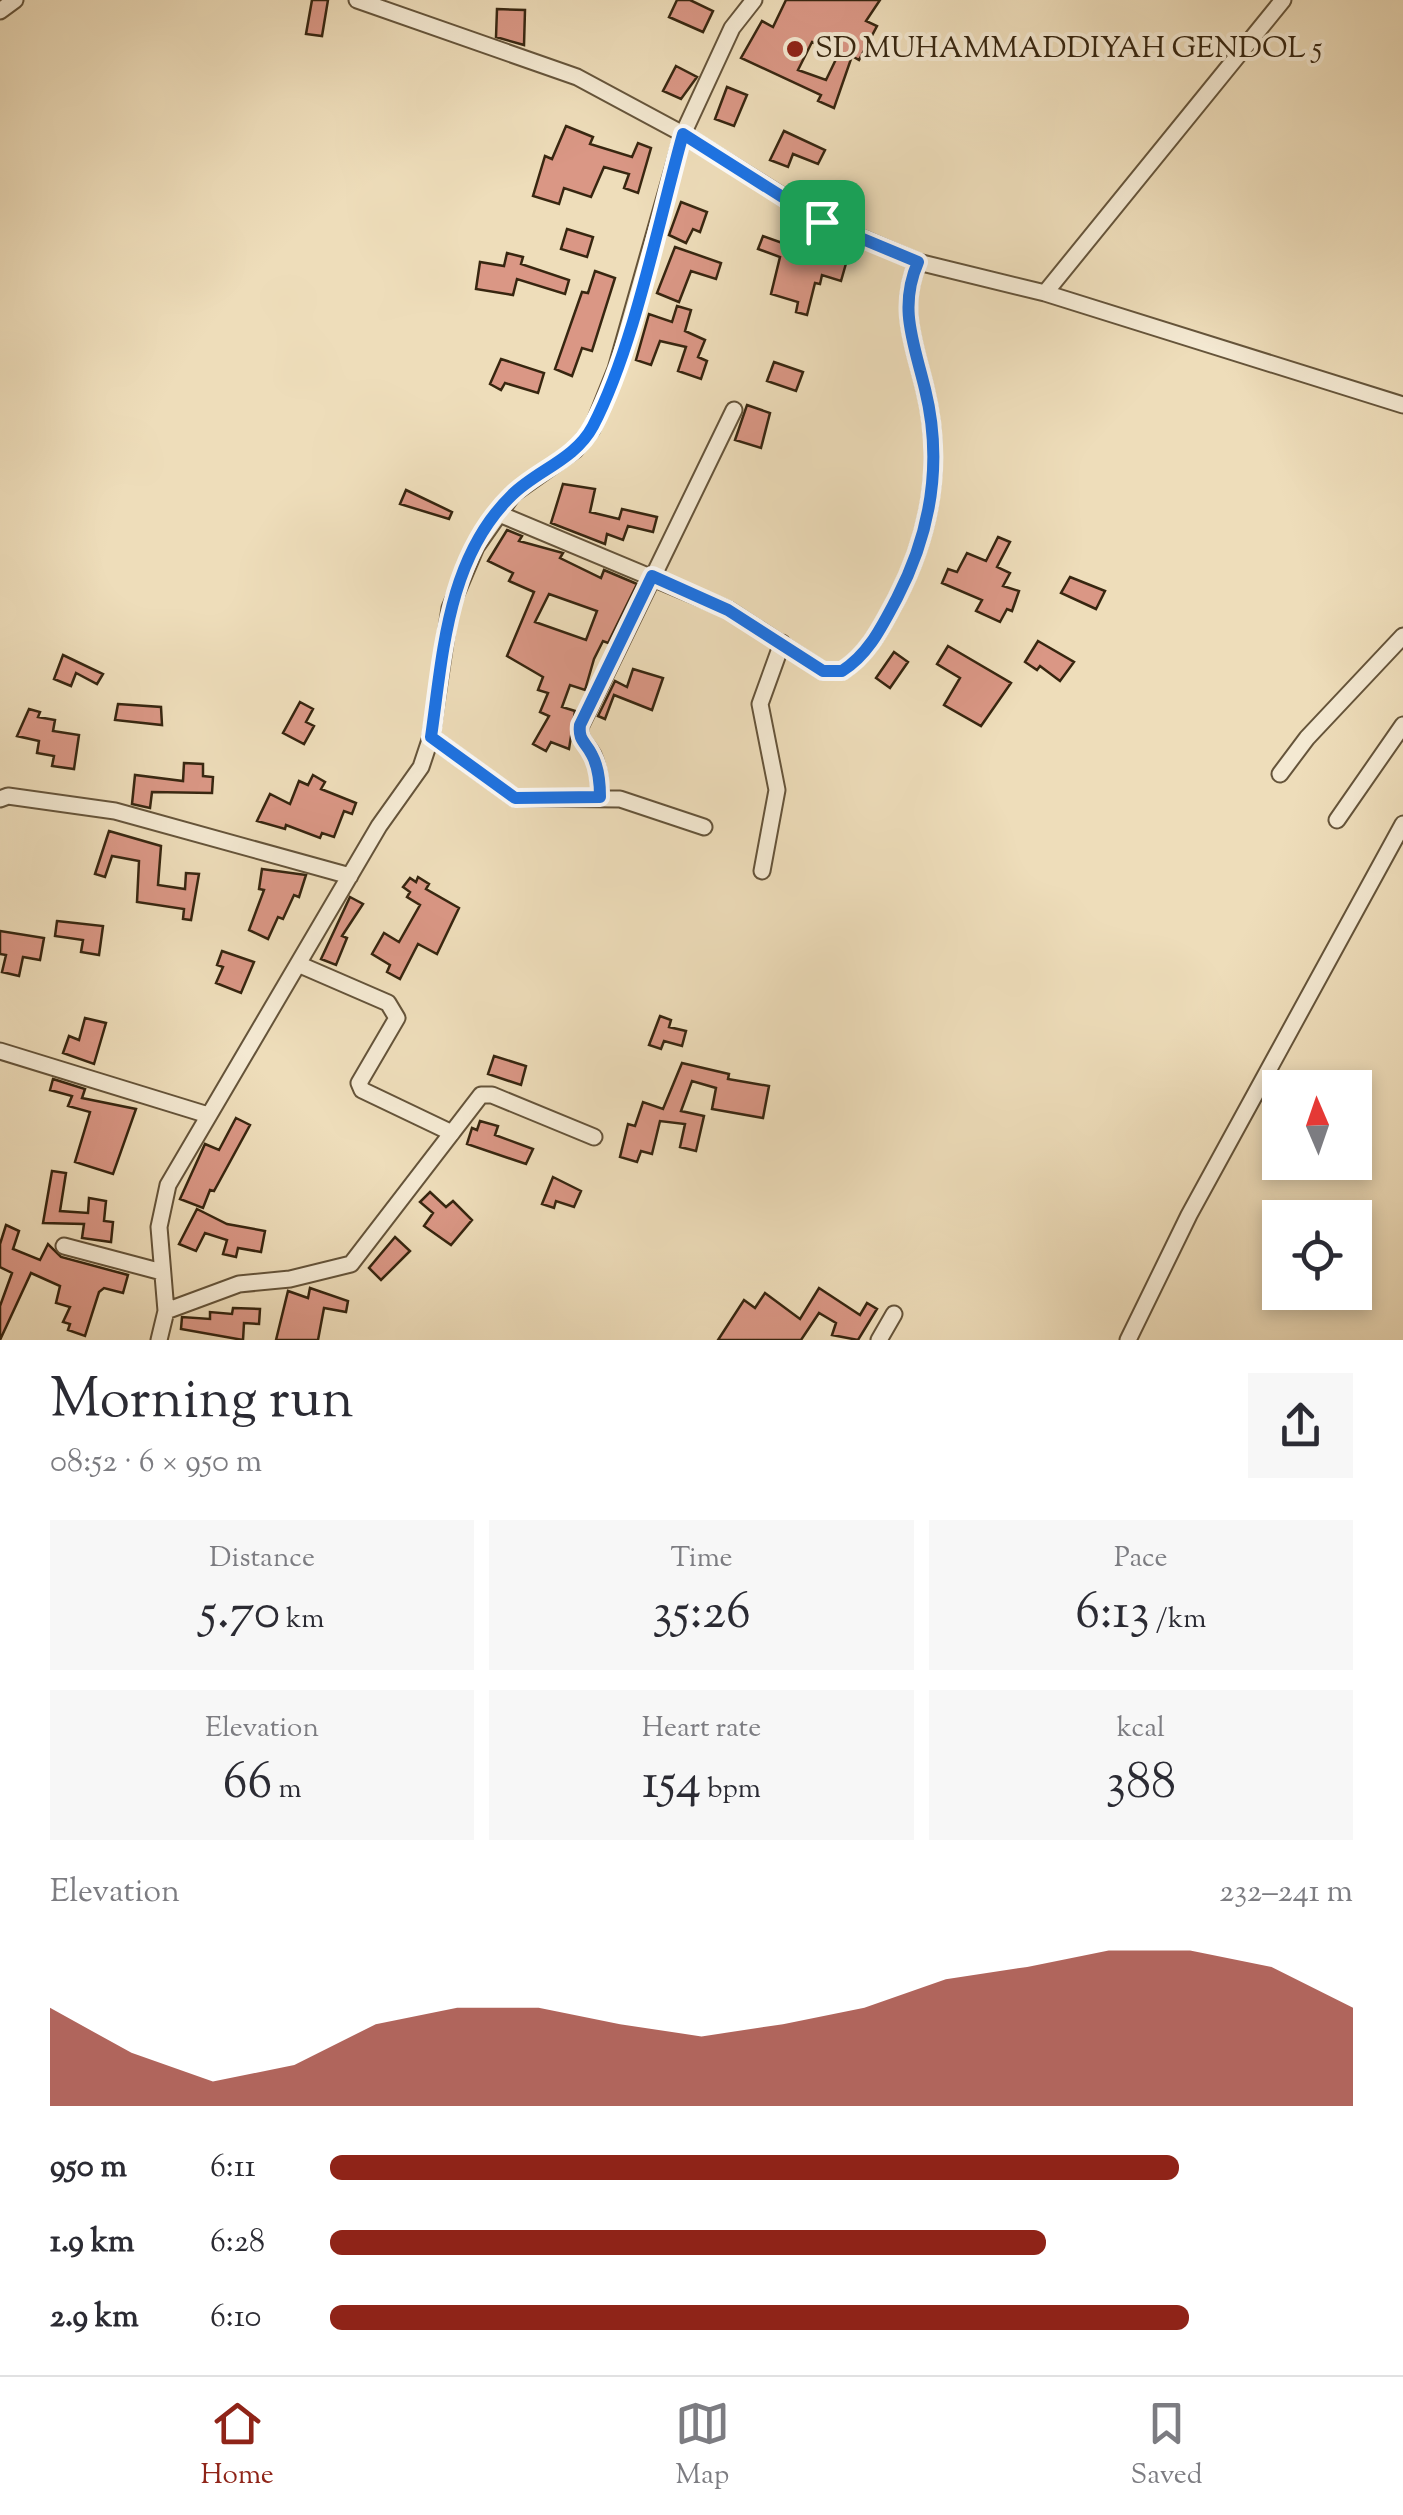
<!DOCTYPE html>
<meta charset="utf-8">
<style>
:root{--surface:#fff;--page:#f7f7f7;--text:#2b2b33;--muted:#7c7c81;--line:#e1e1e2;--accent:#8f2418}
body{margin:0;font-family:"Sorts Mill Goudy",serif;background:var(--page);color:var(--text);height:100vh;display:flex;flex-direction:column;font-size:38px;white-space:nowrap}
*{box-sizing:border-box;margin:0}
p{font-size:32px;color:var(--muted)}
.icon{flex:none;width:55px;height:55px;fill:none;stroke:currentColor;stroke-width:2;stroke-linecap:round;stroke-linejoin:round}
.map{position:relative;height:1340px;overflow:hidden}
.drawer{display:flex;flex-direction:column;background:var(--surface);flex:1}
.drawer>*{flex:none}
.needle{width:65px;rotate:358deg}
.buttons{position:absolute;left:1262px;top:1070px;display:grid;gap:20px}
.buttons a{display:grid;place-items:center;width:110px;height:110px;border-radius:0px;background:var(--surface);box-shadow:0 5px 15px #0003;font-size:50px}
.pin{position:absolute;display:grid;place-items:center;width:85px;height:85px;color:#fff;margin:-42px;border-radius:20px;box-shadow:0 5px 15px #0006}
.round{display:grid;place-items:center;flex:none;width:105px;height:105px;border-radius:0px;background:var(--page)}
.headline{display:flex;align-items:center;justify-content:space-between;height:170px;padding:0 50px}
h1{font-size:55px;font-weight:600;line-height:75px}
.stats{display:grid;grid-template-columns:repeat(3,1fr);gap:15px;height:170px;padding:10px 50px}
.stats div{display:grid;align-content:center;border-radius:0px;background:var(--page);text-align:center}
.stats b{font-size:50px;font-weight:600}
.stats small{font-size:28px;font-weight:400}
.stats p{font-size:28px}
.chart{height:280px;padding:20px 50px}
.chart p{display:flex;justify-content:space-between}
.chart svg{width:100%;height:180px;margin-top:10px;fill:var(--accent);opacity:.7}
ul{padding:0 50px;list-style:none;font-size:32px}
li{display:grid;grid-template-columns:160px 120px 1fr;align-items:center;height:75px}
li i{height:25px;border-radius:12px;background:var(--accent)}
.tabs{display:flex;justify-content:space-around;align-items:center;height:140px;border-top:2px solid var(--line);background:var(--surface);font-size:28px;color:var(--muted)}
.tabs a{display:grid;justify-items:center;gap:5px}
.tabs .selected{color:var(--accent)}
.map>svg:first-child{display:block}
</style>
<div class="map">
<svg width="1403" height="1340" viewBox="0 0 1403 1340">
<rect width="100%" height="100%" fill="#eeddba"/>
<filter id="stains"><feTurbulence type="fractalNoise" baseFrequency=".002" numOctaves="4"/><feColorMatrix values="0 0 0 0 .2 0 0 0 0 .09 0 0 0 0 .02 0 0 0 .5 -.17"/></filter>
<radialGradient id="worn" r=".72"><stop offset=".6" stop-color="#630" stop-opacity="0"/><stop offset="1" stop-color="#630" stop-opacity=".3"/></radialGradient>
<path fill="#da9785" stroke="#372610" stroke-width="2.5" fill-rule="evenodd" d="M312 0H328L322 36 306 34Z
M677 0H690L713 11 703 32 669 17Z
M786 0H880L866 21 877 26 859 60 852 56 834 108 818 101 821 95 741 58 762 21 773 27ZM812 42 839 53 826 80 798 70Z
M497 9 525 10 524 45 496 37Z
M676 66 697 77 681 99 663 91Z
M727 87 747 95 734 126 715 119Z
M566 126 593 137 590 144 632 157 638 143 651 148 638 193 624 188 629 174 604 167 591 197 564 188 559 204 533 196 545 156 552 159Z
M784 131 825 150 818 164 793 154 788 167 770 160Z
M681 202 707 212 700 232 693 229 686 243 669 235Z
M567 229 593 237 587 257 561 249Z
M819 232 831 237 828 248 849 253 841 281 822 275 820 284 815 283 807 315 796 312 798 302 771 294 780 257 758 249 763 236 788 245 790 235 816 242Z
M675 247 721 263 716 279 691 271 679 302 657 293Z
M507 253 523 257 521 264 569 280 565 294 517 279 513 295 476 289 480 262 504 266Z
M595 271 615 278 592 351 582 348 572 376 555 369 582 292 588 293Z
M677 306 691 310 685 331 705 340 698 357 707 361 701 379 678 371 686 347 660 341 651 365 636 360 649 314 672 322Z
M501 359 544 373 538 393 505 383 501 390 490 384Z
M774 362 803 372 796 391 767 381Z
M747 405 770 413 761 448 735 440Z
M563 484 595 489 590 512 619 519 622 509 657 517 653 532 628 526 623 540 607 534 605 544 551 523Z
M406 490 452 512 449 519 400 504Z
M507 530 522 536 519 541 563 553 560 558 601 578 604 570 637 584 608 643 603 641 594 659 585 690 570 685 562 707 575 711 569 749 551 742 546 751 533 744 549 716 540 712 548 693 538 690 543 677 507 656 534 592 509 581 513 573 488 561ZM549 594 597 611 586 640 535 622Z
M998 537 1010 542 997 567 1010 573 1003 586 1019 591 1012 611 1007 609 1000 622 976 611 982 600 942 583 948 569 957 572 967 553 986 561Z
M1070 577 1105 591 1096 609 1061 593Z
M1038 641 1074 662 1060 681 1040 666 1037 670 1025 662Z
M948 646 1011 683 981 726 944 705 960 678 937 664Z
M894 652 908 662 890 688 876 678Z
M63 655 103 674 97 684 76 673 71 686 54 679Z
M633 669 663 678 652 710 614 695 605 719 598 716 615 681 627 687Z
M300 702 313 709 306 722 314 726 304 744 283 733Z
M118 704 161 707 162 725 115 720Z
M29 709 40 712 38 717 55 720 53 731 79 735 74 769 52 766 54 756 37 753 39 741 17 736Z
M184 763 203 764V776L213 777 212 793 152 792 150 808 132 804 135 775 183 781Z
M313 775 325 782 321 789 356 803 352 814 344 811 334 837 322 833 320 838 286 825 285 829 257 821 270 794 290 804 299 781 308 785Z
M109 831 161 846 158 885 185 889 186 873 199 874 191 920 183 919 184 909 137 902 139 861 112 856 105 877 95 874Z
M262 869 306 875 299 897 294 895 283 919 278 917 268 939 249 930 264 890 259 889Z
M418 877 429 884 426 889 459 908 437 954 418 944 400 979 387 972 390 965 372 954 384 933 399 942 420 905 407 897 410 892 403 887 410 878 416 882Z
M350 897 363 904 342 936 347 938 336 965 321 959Z
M57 921 103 926 99 955 81 952 83 940 55 936Z
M0 931 44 938 40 960 23 957 19 976 2 972 6 955 0 954Z
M222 951 254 962 241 993 216 983 223 967 217 965Z
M660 1016 671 1020 669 1027 686 1031 682 1046 664 1041 661 1049 649 1045Z
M85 1018 106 1023 94 1064 63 1053 69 1036 79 1040Z
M494 1056 526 1066 521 1085 488 1074Z
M682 1063 729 1074 728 1079 769 1086 763 1118 712 1109 716 1088 692 1081 681 1111 704 1116 696 1151 680 1147 685 1124 660 1121 652 1154 641 1151 637 1162 620 1157 628 1124 635 1126 643 1102 663 1109Z
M53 1079 85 1089 82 1098 136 1109 113 1174 75 1162 90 1112 68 1106 72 1096 50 1090Z
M236 1118 250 1125 214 1191 210 1190 203 1208 180 1199 205 1144 219 1150Z
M480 1121 498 1126 495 1135 533 1149 526 1164 467 1144 472 1128 477 1130Z
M52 1171 66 1173 60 1211 88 1213 89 1198 106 1201 104 1221 113 1222 111 1242 82 1238 84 1224 43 1223Z
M553 1177 581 1191 574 1207 556 1201 554 1208 542 1204Z
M430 1192 446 1207 453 1201 472 1220 451 1245 424 1226 433 1213 420 1202Z
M197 1209 227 1224 265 1231 261 1252 238 1248 236 1257 223 1254 227 1240 205 1233 196 1251 179 1244Z
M6 1225 19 1231 13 1249 40 1260 48 1244 61 1257 128 1275 123 1293 104 1288 99 1292 85 1336 68 1330 70 1324 63 1322 70 1307 56 1303 60 1286 31 1273 0 1340V1306L12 1273 0 1267V1244Z
M395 1237 410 1251 381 1280 369 1268Z
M310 1288 348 1301 346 1312 324 1308 318 1340H276L288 1291 308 1298Z
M819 1288 860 1315 867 1303 877 1309 858 1340 832 1335 836 1323 819 1313 801 1340H718L744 1300 755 1308 765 1293 800 1319Z
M233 1308 260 1309 259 1324 244 1323 243 1340 181 1329 182 1317 210 1319V1312L232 1314Z"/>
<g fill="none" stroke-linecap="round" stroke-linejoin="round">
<g stroke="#65543a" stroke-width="19">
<path id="street" d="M357 0 577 77 683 134 822 221 918 262 1045 293 1403 405
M0 11 15 0
M1045 293 1283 0
M497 513 729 610 823 671H842C869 654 882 626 897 598 931 532 943 462 925 389 914 343 898 308 918 262
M431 737 515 798 620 799 704 827
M1280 774 1307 738 1403 636
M600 797C600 782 599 768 593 755 586 742 578 741 581 725L734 410
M0 799 8 796 115 811 350 876
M1337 820 1403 725
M762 871 777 790 760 704 782 643
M298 964 388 1003 397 1018 359 1083 362 1090 452 1133
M0 1051 208 1115
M64 1246 162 1272
M166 1311 239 1284 290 1279 351 1264 481 1095H492L594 1137
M159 1340 166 1311 159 1227 168 1185 379 826 421 767 431 737 450 608 476 547 513 494 575 450 592 429 616 369 683 134 732 28 754 0
M879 1340 894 1314
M1128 1340 1189 1215 1403 824"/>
</g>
<use href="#street" stroke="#f4e9d2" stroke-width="15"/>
</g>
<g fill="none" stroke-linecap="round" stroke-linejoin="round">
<g stroke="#fff" stroke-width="20">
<path id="route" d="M683 134 822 222 918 262C898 308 914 343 925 389 943 462 931 532 897 598 882 626 869 654 842 671H823L728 610 652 576 580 725C578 741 586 742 592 755 599 768 600 782 600 797L515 798 431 737C443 654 447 558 512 495 537 470 575 460 593 426 634 347 658 223 683 134Z"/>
</g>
<use href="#route" stroke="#1a73e8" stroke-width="12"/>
</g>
<circle fill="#8f2418" stroke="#f4e9d2" stroke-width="4" cx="795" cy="49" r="10"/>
<g text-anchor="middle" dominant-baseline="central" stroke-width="8" stroke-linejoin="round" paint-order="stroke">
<g font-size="30" fill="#372610" stroke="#f4e9d2" text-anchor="start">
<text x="815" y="49">SD MUHAMMADDIYAH GENDOL 5</text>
</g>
</g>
<rect width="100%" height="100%" filter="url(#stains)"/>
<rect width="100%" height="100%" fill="url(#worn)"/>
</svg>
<div class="buttons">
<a><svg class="needle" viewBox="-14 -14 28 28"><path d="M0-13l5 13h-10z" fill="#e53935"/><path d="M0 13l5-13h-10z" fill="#7c7c81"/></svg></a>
<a><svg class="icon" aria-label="locate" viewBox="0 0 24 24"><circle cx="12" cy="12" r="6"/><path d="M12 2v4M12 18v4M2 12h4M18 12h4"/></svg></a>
</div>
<div class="pin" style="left:822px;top:222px;background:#1e9e55"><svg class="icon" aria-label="arrive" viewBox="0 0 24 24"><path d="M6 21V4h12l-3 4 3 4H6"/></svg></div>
</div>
<section class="drawer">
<div class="headline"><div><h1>Morning run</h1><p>08:52 · 6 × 950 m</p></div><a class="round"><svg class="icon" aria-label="share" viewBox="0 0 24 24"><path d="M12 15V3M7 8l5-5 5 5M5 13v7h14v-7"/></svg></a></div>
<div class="stats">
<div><p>Distance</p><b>5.70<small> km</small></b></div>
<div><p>Time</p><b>35:26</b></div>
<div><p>Pace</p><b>6:13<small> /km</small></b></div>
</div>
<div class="stats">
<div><p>Elevation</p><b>66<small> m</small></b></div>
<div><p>Heart rate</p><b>154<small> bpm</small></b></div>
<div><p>kcal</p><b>388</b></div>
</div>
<div class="chart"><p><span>Elevation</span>232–241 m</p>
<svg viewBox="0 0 160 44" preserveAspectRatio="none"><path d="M0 44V20L10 31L20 38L30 34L40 24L50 20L60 20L70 24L80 27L90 24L100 20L110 13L120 10L130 6L140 6L150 10L160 20V44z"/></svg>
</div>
<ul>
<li><b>950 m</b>6:11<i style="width:83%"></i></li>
<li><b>1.9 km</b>6:28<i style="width:70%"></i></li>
<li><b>2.9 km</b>6:10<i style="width:84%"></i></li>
</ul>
</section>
<nav class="tabs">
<a class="selected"><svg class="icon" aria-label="home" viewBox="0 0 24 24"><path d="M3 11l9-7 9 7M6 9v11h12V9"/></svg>Home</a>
<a><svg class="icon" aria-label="map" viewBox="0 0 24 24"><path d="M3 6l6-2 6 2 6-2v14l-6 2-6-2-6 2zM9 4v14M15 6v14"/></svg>Map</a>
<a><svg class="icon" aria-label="saved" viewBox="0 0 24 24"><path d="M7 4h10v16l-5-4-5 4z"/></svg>Saved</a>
</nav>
